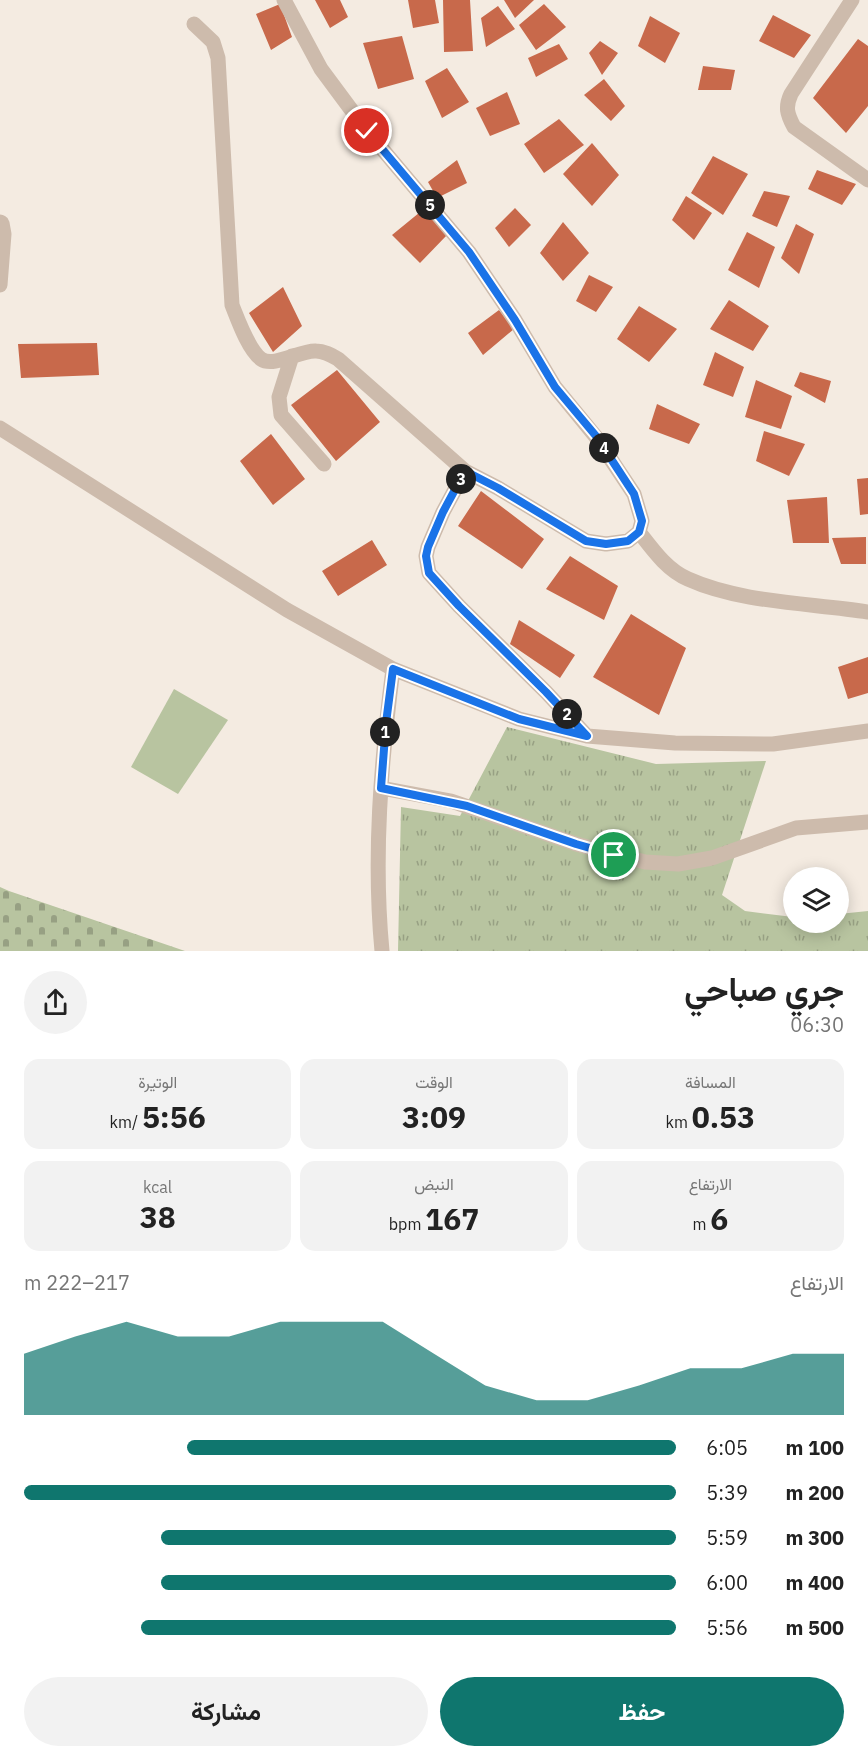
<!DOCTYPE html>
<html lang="ar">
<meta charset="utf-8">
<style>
:root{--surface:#fff;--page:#f2f2f2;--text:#222;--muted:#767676;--accent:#0f766e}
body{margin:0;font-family:"IBM Plex Sans",Vazirmatn,sans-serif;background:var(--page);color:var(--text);direction:rtl;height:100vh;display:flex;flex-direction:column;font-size:22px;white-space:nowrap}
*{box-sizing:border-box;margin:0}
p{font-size:20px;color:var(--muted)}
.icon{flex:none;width:33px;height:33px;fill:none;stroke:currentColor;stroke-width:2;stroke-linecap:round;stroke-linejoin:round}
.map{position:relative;height:951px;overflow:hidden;direction:ltr}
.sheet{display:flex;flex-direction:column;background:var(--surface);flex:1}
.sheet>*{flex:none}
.controls{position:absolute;left:783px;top:867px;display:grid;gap:12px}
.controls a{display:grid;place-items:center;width:66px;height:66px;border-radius:50%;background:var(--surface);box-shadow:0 3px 15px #0003;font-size:30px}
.pin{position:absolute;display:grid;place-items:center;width:51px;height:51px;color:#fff;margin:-26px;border:3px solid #fff;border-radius:50%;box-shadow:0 2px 6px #0007}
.km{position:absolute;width:30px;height:30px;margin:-15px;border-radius:50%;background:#222;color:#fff;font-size:16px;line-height:30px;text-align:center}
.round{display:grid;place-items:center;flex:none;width:63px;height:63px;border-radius:32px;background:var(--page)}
.summary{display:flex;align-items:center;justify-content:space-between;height:102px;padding:0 24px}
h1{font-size:33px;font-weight:700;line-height:45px}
.stats{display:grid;grid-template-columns:repeat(3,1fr);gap:9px;height:102px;padding:6px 24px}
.stats div{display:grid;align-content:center;border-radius:15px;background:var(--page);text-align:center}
.stats b{font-size:30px;font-weight:700}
.stats small{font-size:16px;font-weight:400}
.stats p{font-size:16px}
.chart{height:168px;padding:12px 24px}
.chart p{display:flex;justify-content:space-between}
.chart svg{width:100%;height:108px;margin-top:6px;fill:var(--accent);opacity:.7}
.button{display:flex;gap:12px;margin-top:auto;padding:12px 24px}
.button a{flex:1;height:69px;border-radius:36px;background:var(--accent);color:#fff;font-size:24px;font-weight:700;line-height:69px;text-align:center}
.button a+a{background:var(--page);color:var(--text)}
ul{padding:0 24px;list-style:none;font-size:20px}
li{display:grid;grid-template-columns:96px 72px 1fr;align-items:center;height:45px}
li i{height:15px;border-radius:8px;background:var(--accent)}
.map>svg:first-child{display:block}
</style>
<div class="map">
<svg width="868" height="951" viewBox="0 0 868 951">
<defs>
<pattern id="grass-tufts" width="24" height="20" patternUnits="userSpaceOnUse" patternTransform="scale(1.5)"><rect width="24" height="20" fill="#b8c4a0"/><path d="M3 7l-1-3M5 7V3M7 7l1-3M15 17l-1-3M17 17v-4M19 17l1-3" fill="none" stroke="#97a083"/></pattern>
<pattern id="cemetery-stones" width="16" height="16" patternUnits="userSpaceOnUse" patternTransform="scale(1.5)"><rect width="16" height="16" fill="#b8c4a0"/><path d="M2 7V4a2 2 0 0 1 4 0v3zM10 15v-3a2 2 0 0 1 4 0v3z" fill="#97a083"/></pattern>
</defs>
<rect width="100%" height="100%" fill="#f4ebe1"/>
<path fill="url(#grass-tufts)" d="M507 727 656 764 766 761 722 895 745 911 793 917 794 922H838L839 914 868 911V951H398L401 807 460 816Z"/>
<path fill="url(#cemetery-stones)" d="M0 887 9 891 185 951H0Z"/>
<path fill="#b8c4a0" d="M174 689 228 720 178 794 131 767Z"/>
<path fill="#c8694b" d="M315 0H340L348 17 330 28Z
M408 0H435L439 23 413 28Z
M443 0H470L473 51 444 52Z
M504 0H534L515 18Z
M280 4 292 37 271 50 256 14Z
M544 4 566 27 536 50 519 25Z
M498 6 515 29 486 47 481 18Z
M773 15 811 35 794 58 759 41Z
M650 16 680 33 665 63 638 46Z
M402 36 414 79 378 89 363 43Z
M858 39 868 46V106L846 133 813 98Z
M600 41 618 53 602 75 589 53Z
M559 44 568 59 536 77 528 58Z
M703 66 735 70 731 90H698Z
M447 68 469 102 442 118 425 81Z
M604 79 625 106 611 121 584 95Z
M507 92 520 124 490 136 476 108Z
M559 119 584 145 544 173 524 144Z
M592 143 619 175 592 206 563 174Z
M713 156 748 174 723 215 691 193Z
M457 160 467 183 437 198 428 182Z
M817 170 856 184 842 205 808 189Z
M764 191 790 196 777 227 752 216Z
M686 196 712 213 694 240 672 220Z
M425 208 447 235 420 263 392 235Z
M515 208 531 225 509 247 495 228Z
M563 222 589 253 563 281 540 253Z
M796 224 814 234 799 274 781 258Z
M747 232 775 247 759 288 728 270Z
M589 275 613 287 596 312 576 301Z
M283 287 302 326 273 352 249 313Z
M729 300 769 326 753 351 710 329Z
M639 306 677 329 649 362 617 339Z
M499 310 514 329 483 355 468 333Z
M97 343 99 375 21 378 18 344Z
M715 352 744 367 733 397 703 385Z
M337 370 380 422 336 461 291 405Z
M800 372 831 381 825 403 794 386Z
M756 380 792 396 781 429 745 417Z
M657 404 700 424 689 444 649 429Z
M764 431 805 444 789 476 756 461Z
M271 434 305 479 273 505 240 461Z
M868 478V514L860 515 857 479Z
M481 491 544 539 522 569 458 526Z
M827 497 829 543H793L787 500Z
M866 537V564H841L832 538Z
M372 540 387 565 338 596 322 571Z
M570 556 618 586 604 620 546 589Z
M631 614 686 648 659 715 593 677Z
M519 620 575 655 560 678 510 644Z
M868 657V693L848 699 838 667Z"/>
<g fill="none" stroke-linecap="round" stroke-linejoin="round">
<path stroke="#cdbbac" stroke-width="15" d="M284 0 321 69 367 131 469 252 515 320 555 387 596 437 634 494 642 521 639 532 628 541 606 544 586 541 498 488 465 471 443 512 428 547 426 556 429 573 459 606 546 692 587 736
M852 0 791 94C785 107 787 114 794 127L868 180
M194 24 213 42 218 58 232 305C238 320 248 349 261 359 274 368 300 350 316 351 324 351 331 355 338 359L465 471
M0 222 2 223 4 234 0 285
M292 356 279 397 281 415 324 464
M0 428 287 610 393 669 519 719 587 736 675 743 773 744 868 731
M639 532C653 550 667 570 688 579 741 603 811 603 868 612
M381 788 451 801 576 844 645 862 678 864 712 858 796 828 868 822
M382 951C373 857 381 762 393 669"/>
</g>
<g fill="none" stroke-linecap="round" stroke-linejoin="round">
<g stroke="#fff" stroke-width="12">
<path id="route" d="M367 131 469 252 515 320 555 387 596 436 634 494 642 521 639 532 628 541 606 544 586 541 498 488 465 471 443 512 428 547 426 556 429 573 459 606 546 692 587 736 519 719 393 669 386 723 381 788 467 806 576 844 614 855"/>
</g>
<use href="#route" stroke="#1a73e8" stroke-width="8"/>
</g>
</svg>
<div class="controls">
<a><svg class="icon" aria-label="layers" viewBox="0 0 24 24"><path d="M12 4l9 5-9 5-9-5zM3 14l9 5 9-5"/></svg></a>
</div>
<div class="pin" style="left:614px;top:855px;background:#1e9e55"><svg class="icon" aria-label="arrive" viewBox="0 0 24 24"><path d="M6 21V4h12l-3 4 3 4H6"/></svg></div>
<div class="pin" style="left:367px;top:131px;background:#d93025"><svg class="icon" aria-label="check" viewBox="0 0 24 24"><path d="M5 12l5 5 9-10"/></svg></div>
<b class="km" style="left:385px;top:732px">1</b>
<b class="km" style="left:567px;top:714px">2</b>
<b class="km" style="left:461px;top:479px">3</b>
<b class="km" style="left:604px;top:448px">4</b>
<b class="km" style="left:430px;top:205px">5</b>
</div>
<section class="sheet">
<div class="summary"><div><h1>جري صباحي</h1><p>06:30</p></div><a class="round"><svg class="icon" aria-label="share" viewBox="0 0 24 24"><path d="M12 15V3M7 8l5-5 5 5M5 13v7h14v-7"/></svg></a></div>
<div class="stats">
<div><p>المسافة</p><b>0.53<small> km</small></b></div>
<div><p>الوقت</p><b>3:09</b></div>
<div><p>الوتيرة</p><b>5:56<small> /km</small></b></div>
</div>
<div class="stats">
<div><p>الارتفاع</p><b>6<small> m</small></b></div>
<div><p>النبض</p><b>167<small> bpm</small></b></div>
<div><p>kcal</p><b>38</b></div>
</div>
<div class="chart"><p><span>الارتفاع</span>217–222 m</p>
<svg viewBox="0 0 160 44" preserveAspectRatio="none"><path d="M0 44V19L10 12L20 6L30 12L40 12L50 6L60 6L70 6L80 19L90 32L100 38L110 38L120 32L130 25L140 25L150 19L160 19V44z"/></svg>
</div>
<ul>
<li><b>100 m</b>6:05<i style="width:75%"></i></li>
<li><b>200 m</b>5:39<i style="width:100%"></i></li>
<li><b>300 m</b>5:59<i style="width:79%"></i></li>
<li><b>400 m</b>6:00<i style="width:79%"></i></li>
<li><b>500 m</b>5:56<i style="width:82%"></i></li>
</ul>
<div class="button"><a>حفظ</a><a>مشاركة</a></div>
</section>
